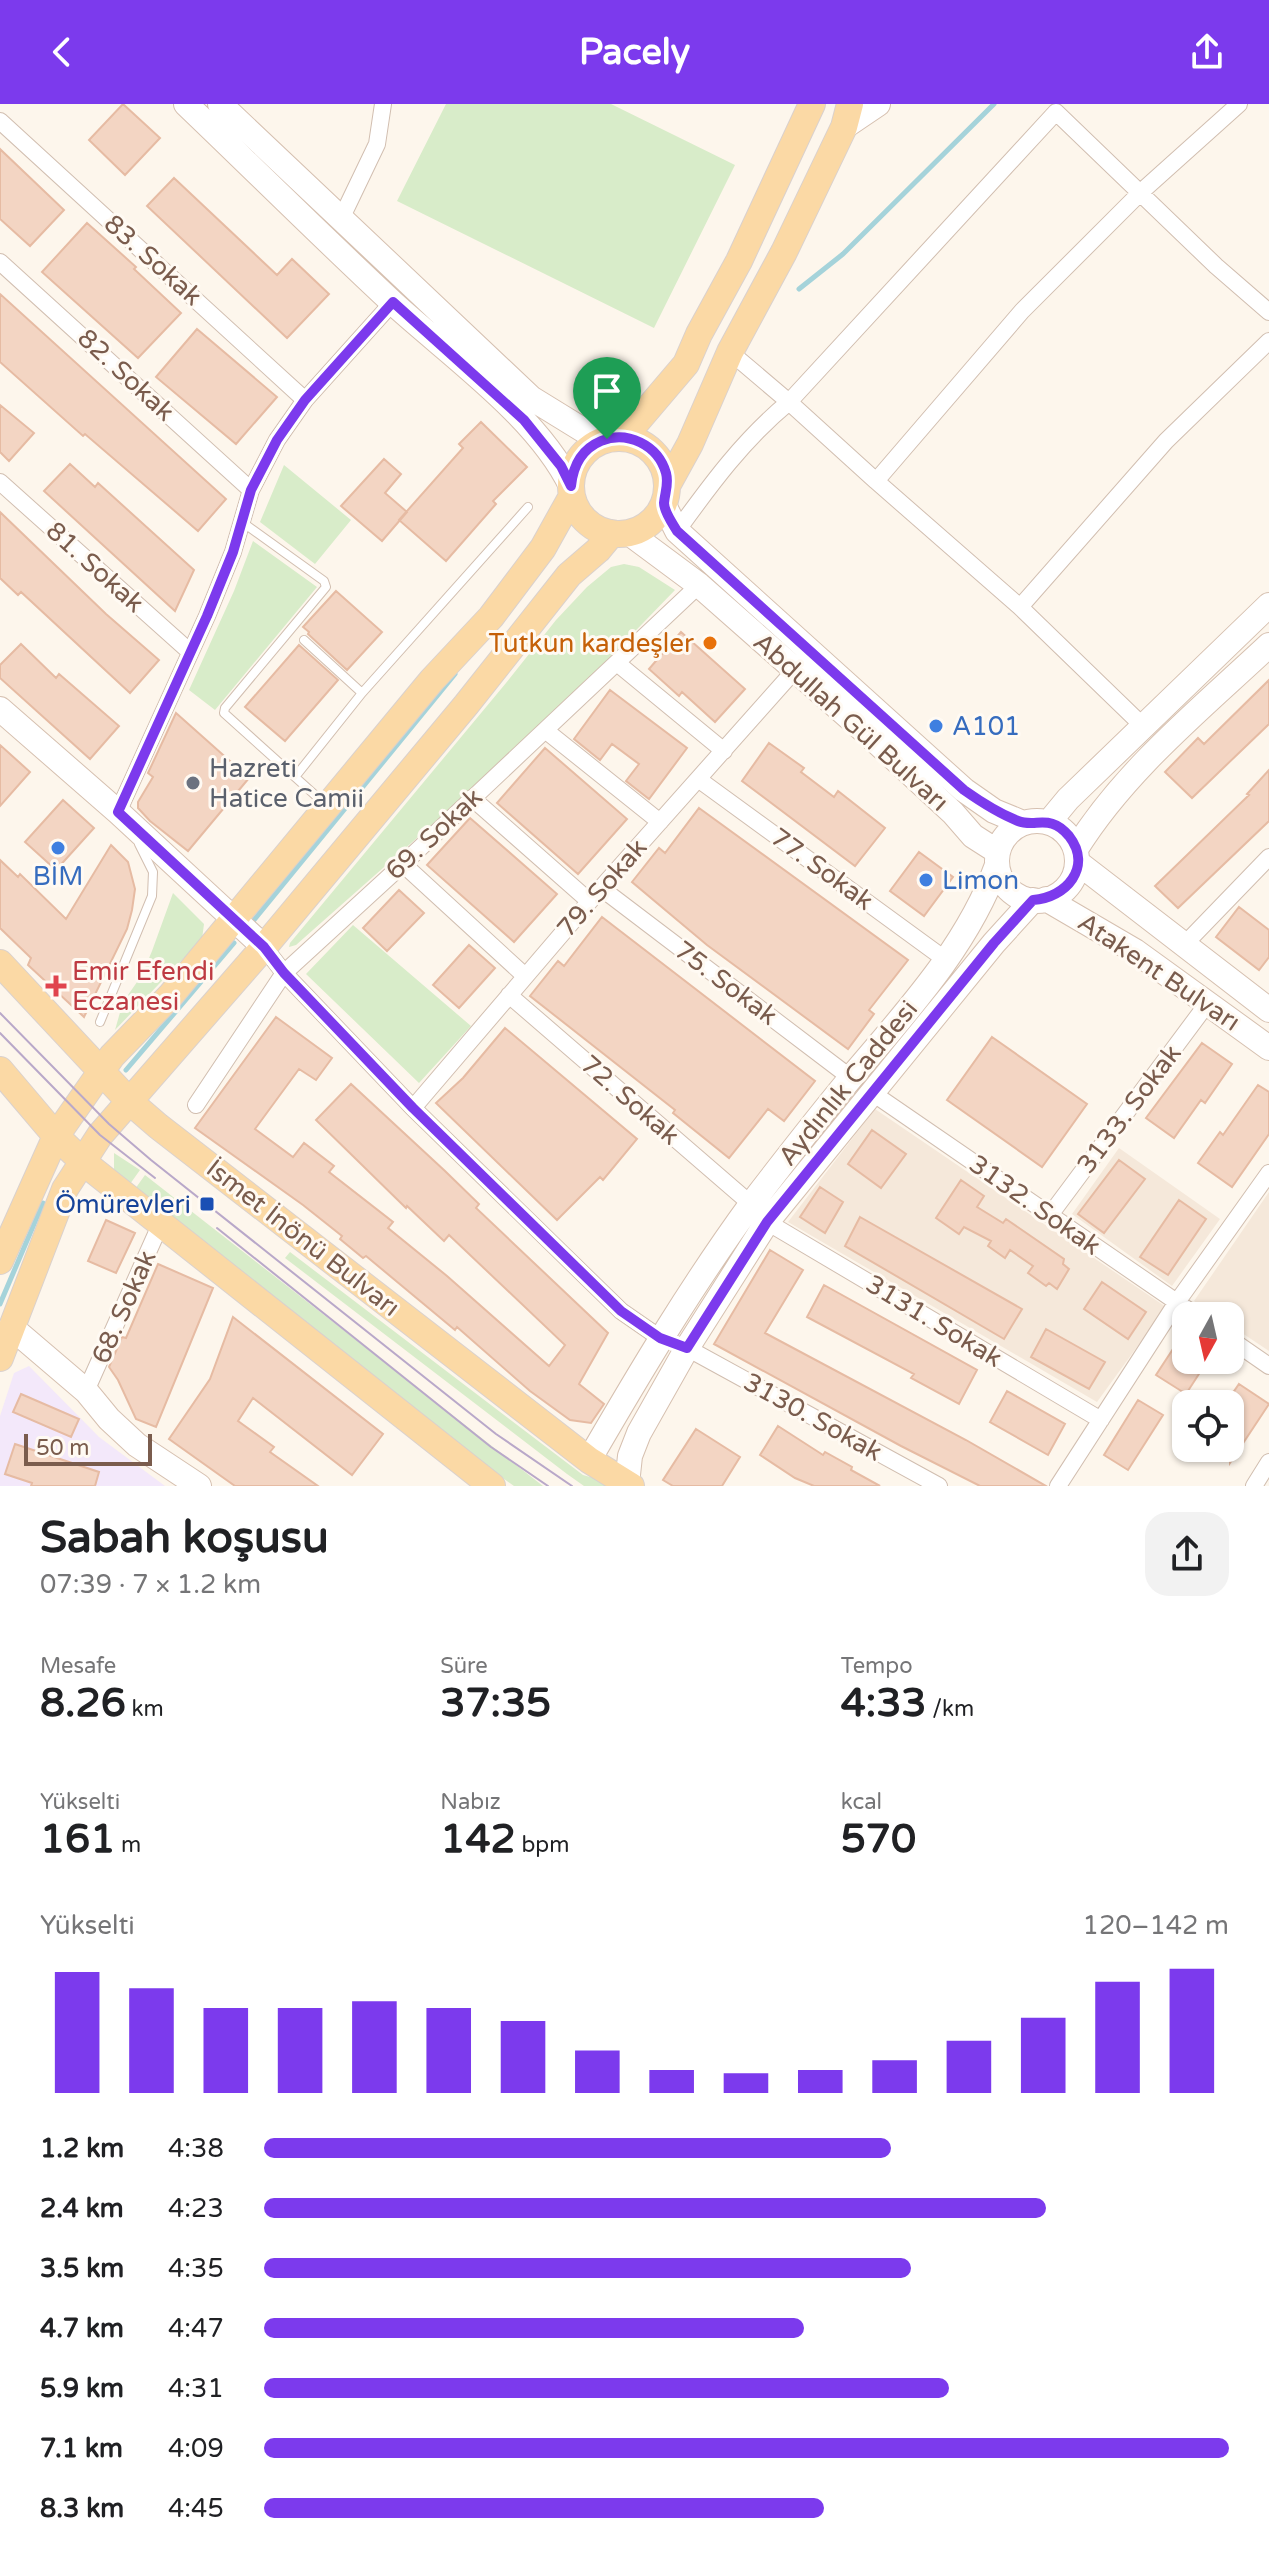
<!DOCTYPE html>
<html lang="tr">
<meta charset="utf-8">
<style>
:root{--surface:#fff;--page:#f2f2f2;--text:#202124;--muted:#757577;--accent:#7c3aed}
body{margin:0;font-family:"Varela Round",sans-serif;background:var(--page);color:var(--text);height:100vh;display:flex;flex-direction:column;font-size:30px;white-space:nowrap}
*{box-sizing:border-box;margin:0}
p{font-size:26px;color:var(--muted)}
.icon{flex:none;width:44px;height:44px;fill:none;stroke:currentColor;stroke-width:2;stroke-linecap:round;stroke-linejoin:round}
.map{position:relative;height:1382px;overflow:hidden}
.side{display:flex;flex-direction:column;background:var(--surface);flex:1}
.side>*{flex:none}
.needle{width:52px;rotate:188deg}
.tools{position:absolute;left:1172px;top:1198px;display:grid;gap:16px}
.tools a{display:grid;place-items:center;width:72px;height:72px;border-radius:16px;background:var(--surface);box-shadow:0 2px 6px #0004;font-size:40px}
.scale{position:absolute;left:24px;bottom:20px;width:128px;box-sizing:border-box;padding-left:8px;border:4px solid #7a5c4d;border-top:0;font-size:22px;line-height:28px;white-space:nowrap;color:#7a5c4d;-webkit-text-stroke:6px #fffaf3;paint-order:stroke}
.pin{position:absolute;display:grid;place-items:center;width:68px;height:68px;color:#fff;margin:-82px -34px;border-radius:50% 50% 50% 0;rotate:-45deg;box-shadow:0 0 8px #0007}
.pin .icon{rotate:45deg}
.round{display:grid;place-items:center;flex:none;width:84px;height:84px;border-radius:24px;background:var(--page)}
.summary{display:flex;align-items:center;justify-content:space-between;height:136px;padding:0 40px}
h1{font-size:44px;font-weight:700;line-height:60px}
.stats{display:grid;grid-template-columns:repeat(3,1fr);gap:12px;height:136px;padding:8px 40px}
.stats div{display:grid;align-content:center}
.stats b{font-size:40px;font-weight:700}
.stats small{font-size:22px;font-weight:400}
.stats p{font-size:22px}
.chart{height:224px;padding:16px 40px}
.chart p{display:flex;justify-content:space-between}
.chart svg{width:100%;height:144px;margin-top:8px;stroke:var(--accent);stroke-width:6}
ul{padding:0 40px;list-style:none;font-size:26px}
li{display:grid;grid-template-columns:128px 96px 1fr;align-items:center;height:60px}
li i{height:20px;border-radius:10px;background:var(--accent)}
header{display:flex;justify-content:space-between;align-items:center;height:104px;padding:0 40px;background:var(--accent);color:#fff;font-size:36px;font-weight:700}
.map>svg:first-child{display:block}
</style>
<header><svg class="icon" aria-label="back" viewBox="0 0 24 24"><path d="M15 5l-7 7 7 7"/></svg>Pacely<svg class="icon" aria-label="share" viewBox="0 0 24 24"><path d="M12 15V3M7 8l5-5 5 5M5 13v7h14v-7"/></svg></header>
<div class="map">
<svg width="1269" height="1382" viewBox="0 0 1269 1382">
<rect width="100%" height="100%" fill="#fdf6ec"/>
<path fill="#f5e8da" d="M875 1005 1166 1203 1097 1298 788 1118Z
M1119 1044 1220 1115 1172 1182 1072 1110Z
M1269 1088V1247L1230 1221V1212H1216L1194 1197Z"/>
<path fill="#f3e8fa" d="M29 1262 99 1333 165 1382H0V1312L14 1269Z"/>
<path fill="#d8ecc9" d="M446 0H611L735 61 654 224 397 97Z
M284 361 351 416 315 460 260 418Z
M253 437 317 483 215 606 189 586 234 487Z
M624 460 639 463 675 486 583 581 479 679 296 841 289 843 290 839 506 579 556 516 587 483 611 463Z
M173 789 204 820 202 835 115 926 123 898 142 871 152 847Z
M353 821 471 922 419 979 306 870Z
M114 1049 140 1066 130 1080 114 1065Z
M145 1071 543 1382H514L454 1339 135 1085Z
M290 1148 583 1371 597 1375 607 1382H584L567 1370 285 1154Z"/>
<g fill="none" stroke-linecap="round" stroke-linejoin="round">
<path stroke="#a5d3da" stroke-width="5" d="M799 185 843 150 994 0
M254 816 455 570
M126 966 234 839
M0 1200 43 1099"/>
</g>
<path fill="#f3d5c3" stroke="#e6bba3" stroke-width="2" d="M123 0 160 34 125 71 89 36Z
M0 45 64 106 30 142 0 115Z
M174 74 277 171 292 155 329 190 287 234 147 102Z
M87 119 136 163 134 165 181 209 138 254 42 168Z
M0 190 226 395 198 427 85 330 83 332 0 258Z
M197 225 277 293 236 340 156 273Z
M0 301 34 329 9 357 0 348Z
M481 318 527 363 493 397 496 400 446 457 399 416 463 344 459 340Z
M384 355 401 370 385 389 407 408 382 437 341 402Z
M70 360 95 383 98 379 194 466 175 507 44 387Z
M0 408 106 510 159 556 130 589 21 488 18 491 0 474Z
M336 487 382 528 347 566 308 530 309 528 303 523Z
M681 528 745 585 715 618 682 588 679 592 649 565Z
M21 540 56 574 59 570 119 622 90 655 0 574V561Z
M299 541 338 576 285 637 245 603Z
M1269 576V620L1192 694 1165 668 1198 634 1204 640Z
M610 586 687 644 649 695 626 677 639 660 612 640 600 656 574 635Z
M176 609 249 674 188 747 150 717 138 704V698L153 673 148 669Z
M769 639 804 664 801 668 834 693 838 687 885 724 855 762 742 677Z
M0 641 30 668 0 702Z
M545 644 627 715 578 770 497 699Z
M1269 666V717L1178 804 1155 782 1249 691 1247 690Z
M63 696 94 724 56 766 25 738Z
M699 704 908 856 869 906 874 910 848 945 707 841 632 778 659 744 665 749Z
M470 714 557 790 514 838 427 761Z
M111 741 128 758 135 785 132 806 127 825 84 913 28 861 31 854 0 824V756L18 773 20 770 66 815Z
M919 748 953 773 924 812 890 787Z
M399 786 424 809 387 847 363 824Z
M1239 803 1269 826V853L1259 866 1216 833Z
M602 813 815 977 784 1017 768 1005 729 1054 673 1009 675 1006 530 892 558 857 564 862Z
M469 841 495 864 459 904 433 881Z
M276 913 332 954 316 976 299 965 255 1025 293 1053 304 1039 334 1062 329 1068 393 1118 388 1124 447 1172 549 1262 565 1241 449 1131 444 1137 407 1102 406 1104 316 1016 351 980 445 1067 479 1100 476 1104 608 1229 579 1280 604 1300 591 1319 570 1316 530 1287 457 1223 455 1226 366 1152 363 1154 340 1135 342 1132 303 1101 195 1024Z
M505 924 637 1035 603 1076 600 1073 557 1116 436 999 463 974Z
M992 933 1087 1000 1042 1063 947 996Z
M1202 939 1232 960 1205 999 1201 996 1174 1034 1146 1014Z
M1258 981 1269 988V1030L1232 1083 1198 1059 1220 1028 1223 1031Z
M872 1026 906 1050 881 1084 848 1060Z
M1119 1056 1145 1075 1104 1129 1078 1110Z
M961 1076 984 1092 977 1103 1003 1119 1006 1115 1064 1155 1063 1160 1069 1165 1057 1185 1049 1179 1046 1182 1028 1169 1033 1162 1010 1146 1005 1154 988 1142 991 1137 964 1123 959 1130 936 1114Z
M820 1083 843 1098 825 1129 800 1113Z
M1179 1096 1206 1115 1168 1171 1140 1153Z
M860 1113 1022 1205 1004 1235 845 1142Z
M106 1116 135 1129 116 1169 88 1157Z
M770 1146 803 1166 765 1229 966 1336 1046 1382H980L901 1342 714 1240Z
M158 1160 213 1184 156 1323 136 1315 118 1276 109 1263 122 1233 126 1234Z
M1102 1178 1146 1208 1128 1235 1084 1205Z
M824 1181 977 1266 959 1300 911 1274 914 1270 807 1213Z
M233 1213 383 1330 352 1371 253 1294 238 1317 274 1343 270 1348 318 1382H235L169 1335 210 1275Z
M1046 1225 1105 1258 1089 1285 1031 1253Z
M1186 1225V1256H1208L1186 1290 1156 1271Z
M1239 1280 1269 1300 1230 1359V1293Z
M1007 1287 1065 1320 1048 1351 990 1318Z
M21 1290 79 1315 71 1333 13 1308Z
M1138 1296 1163 1311 1128 1366 1104 1351Z
M778 1322 823 1351 825 1348 852 1363 851 1366 880 1382H814L795 1374 760 1351Z
M696 1325 740 1353 722 1382H673L663 1376Z
M15 1340 99 1368 95 1382H31L32 1379 5 1370Z"/>
<g fill="none" stroke-linecap="round" stroke-linejoin="round">
<g stroke="#d1beb0" stroke-width="10">
<path id="lane" d="M242 418 324 477 326 483 225 604 224 609 325 700
M304 536 362 589
M295 673 362 589 528 403
M100 918 152 792 153 768 139 740"/>
</g>
<g stroke="#d1beb0" stroke-width="18">
<path id="street" d="M0 17 305 296
M341 115 377 40 383 0
M0 158 251 386
M730 248 789 298 1056 8 1216 162 1269 208
M0 378 189 547
M677 427C711 380 744 335 789 298L876 377
M1020 503 1166 337 1269 237
M617 559 724 647
M1144 623 1020 503 876 377 1022 207 1141 88 1239 0
M545 626 660 718
M698 675 946 856
M472 694 589 797
M118 708 207 512 233 448 251 386 277 336 305 296 393 198
M403 760 525 872
M601 784 851 974
M1184 841 1269 753
M264 843 284 869 413 1004 621 1207 660 1234
M509 891 752 1101
M874 990 1197 1212
M196 1001 284 869 403 760 699 481
M413 1004 601 784 794 567
M1050 1111 1207 900
M767 1118 1101 1316
M1230 1235 1269 1262
M687 1244 939 1382
M86 1287 161 1119
M1058 1382 1177 1198 1269 1069
M1254 1382 1269 1358"/>
</g>
<g stroke="#d6c0b0" stroke-width="26">
<path id="secondary" d="M186 0C255 66 323 134 393 199 451 252 537 312 571 382
M220 0 531 294 583 326 607 335
M844 23 878 0
M664 401 677 427 964 686 994 707 1023 719
M629 429 699 481 869 631 953 709 973 732 998 748
M0 605 118 708 264 843
M997 757a40 40 0 1 1 80 0a40 40 0 1 1-80 0Z
M1049 718 1068 695 1269 501
M1076 745C1125 666 1202 604 1269 541
M1077 758 1269 906
M1046 795 1135 847 1269 944
M11 1223 86 1287 109 1315 137 1341 199 1382
M589 1356C640 1268 692 1181 752 1099 785 1056 819 1012 854 970 908 906 968 841 997 761
M627 1380 630 1352 639 1329 687 1244 767 1118 994 839 1033 796"/>
</g>
<g stroke="#dad1cd" stroke-width="28">
<path id="primary" d="M571 382a48 48 0 1 1 96 0a48 48 0 1 1-96 0Z
M623 334 686 260 699 230 739 157 812 0
M668 380 690 340 730 248 784 148 844 23 850 0
M0 859 129 997 158 1022 589 1356 631 1382
M0 966 56 1032 83 1058 492 1382
M0 1157 56 1032 112 952 171 891 432 576 491 513 543 444 572 392
M0 1254 65 1085 100 1031 264 843 466 601 569 471 598 446 612 429"/>
</g>
<use href="#lane" stroke="#fff" stroke-width="8"/>
<use href="#street" stroke="#fff" stroke-width="16"/>
<use href="#secondary" stroke="#fff" stroke-width="24"/>
<use href="#primary" stroke="#fbd9a5" stroke-width="26"/>
<path stroke="#b9a8c9" stroke-width="2" d="M0 909 109 1020 151 1056 496 1330 572 1382
M0 929 100 1031 155 1074
M217 1124 491 1343 548 1382"/>
</g>
<g fill="none" stroke-linecap="round" stroke-linejoin="round">
<g stroke="#fff" stroke-width="16">
<path id="route" d="M393 198 524 316 561 362 571 382C573 362 582 345 601 337 627 326 658 341 666 369 669 380 665 388 664 399 664 408 673 420 677 427L964 686C981 698 998 709 1018 717 1036 724 1050 709 1069 732 1093 763 1066 794 1033 796L994 839 767 1118 687 1244 660 1234 621 1207 413 1004 284 869 264 843 118 708 207 512 233 448 251 386 277 336 305 296Z"/>
</g>
<use href="#route" stroke="#7c3aed" stroke-width="10"/>
</g>
<circle fill="#e8710a" stroke="#fffaf3" stroke-width="3" cx="710" cy="539" r="8"/>
<g fill="#3f7fe0" stroke="#fffaf3" stroke-width="3">
<circle cx="936" cy="622" r="8"/>
<circle cx="58" cy="744" r="8"/>
<circle cx="926" cy="776" r="8"/>
</g>
<circle fill="#6b7280" stroke="#fffaf3" stroke-width="3" cx="193" cy="679" r="8"/>
<path fill="#e0444e" stroke="#fffaf3" stroke-width="3" d="M52 870h8v8h8v8h-8v8h-8v-8h-8v-8h8z"/>
<rect fill="#1a4fb4" stroke="#fffaf3" stroke-width="3" x="199" y="1092" width="16" height="16" rx="4"/>
<g text-anchor="middle" dominant-baseline="central" stroke-width="6" stroke-linejoin="round" paint-order="stroke">
<g font-size="26" fill="#7a5c4d" stroke="#fffaf3">
<text transform="translate(153 156) rotate(42)">83. Sokak</text>
<text transform="translate(126 271) rotate(43)">82. Sokak</text>
<text transform="translate(95 463) rotate(42)">81. Sokak</text>
<text transform="translate(851 618) rotate(42)">Abdullah Gül Bulvarı</text>
<text transform="translate(434 730) rotate(-43)">69. Sokak</text>
<text transform="translate(822 765) rotate(36)">77. Sokak</text>
<text transform="translate(602 784) rotate(-49)">79. Sokak</text>
<text transform="translate(1159 868) rotate(34)">Atakent Bulvarı</text>
<text transform="translate(726 879) rotate(37)">75. Sokak</text>
<text transform="translate(848 979) rotate(-51)">Aydınlık Caddesi</text>
<text transform="translate(630 996) rotate(41)">72. Sokak</text>
<text transform="translate(1129 1005) rotate(-53)">3133. Sokak</text>
<text transform="translate(1035 1101) rotate(35)">3132. Sokak</text>
<text transform="translate(303 1134) rotate(38)">İsmet İnönü Bulvarı</text>
<text transform="translate(124 1203) rotate(-66)">68. Sokak</text>
<text transform="translate(934 1217) rotate(31)">3131. Sokak</text>
<text transform="translate(813 1313) rotate(29)">3130. Sokak</text>
</g>
<g font-size="26" fill="#c56008" stroke="#fffaf3" text-anchor="end">
<text x="694" y="539">Tutkun kardeşler</text>
</g>
<g font-size="26" fill="#366cbe" stroke="#fffaf3" text-anchor="start">
<text x="952" y="622">A101</text>
<text x="58" y="772" text-anchor="middle">BİM</text>
<text x="942" y="776">Limon</text>
</g>
<g font-size="26" fill="#5b616d" stroke="#fffaf3" text-anchor="start">
<text x="209" y="664">Hazreti<tspan x="209" dy="30">Hatice Camii</tspan></text>
</g>
<g font-size="26" fill="#be3a42" stroke="#fffaf3" text-anchor="start">
<text x="72" y="867">Emir Efendi<tspan x="72" dy="30">Eczanesi</tspan></text>
</g>
<g font-size="26" fill="#164399" stroke="#fffaf3" text-anchor="end">
<text x="191" y="1100">Ömürevleri</text>
</g>
</g>
</svg>
<div class="tools">
<a><svg class="needle" viewBox="-14 -14 28 28"><path d="M0-13l5 13h-10z" fill="#e53935"/><path d="M0 13l5-13h-10z" fill="#757577"/></svg></a>
<a><svg class="icon" aria-label="locate" viewBox="0 0 24 24"><circle cx="12" cy="12" r="6"/><path d="M12 2v4M12 18v4M2 12h4M18 12h4"/></svg></a>
</div>
<div class="scale">50 m</div>
<div class="pin" style="left:607px;top:335px;background:#1e9e55"><svg class="icon" aria-label="arrive" viewBox="0 0 24 24"><path d="M6 21V4h12l-3 4 3 4H6"/></svg></div>
</div>
<section class="side">
<div class="summary"><div><h1>Sabah koşusu</h1><p>07:39 · 7 × 1.2 km</p></div><a class="round"><svg class="icon" aria-label="share" viewBox="0 0 24 24"><path d="M12 15V3M7 8l5-5 5 5M5 13v7h14v-7"/></svg></a></div>
<div class="stats">
<div><p>Mesafe</p><b>8.26<small> km</small></b></div>
<div><p>Süre</p><b>37:35</b></div>
<div><p>Tempo</p><b>4:33<small> /km</small></b></div>
</div>
<div class="stats">
<div><p>Yükselti</p><b>161<small> m</small></b></div>
<div><p>Nabız</p><b>142<small> bpm</small></b></div>
<div><p>kcal</p><b>570</b></div>
</div>
<div class="chart"><p><span>Yükselti</span>120–142 m</p>
<svg viewBox="0 0 160 44" preserveAspectRatio="none"><path d="M5 44V7M15 44V12M25 44V18M35 44V18M45 44V16M55 44V18M65 44V22M75 44V31M85 44V37M95 44V38M105 44V37M115 44V34M125 44V28M135 44V21M145 44V10M155 44V6"/></svg>
</div>
<ul>
<li><b>1.2 km</b>4:38<i style="width:65%"></i></li>
<li><b>2.4 km</b>4:23<i style="width:81%"></i></li>
<li><b>3.5 km</b>4:35<i style="width:67%"></i></li>
<li><b>4.7 km</b>4:47<i style="width:56%"></i></li>
<li><b>5.9 km</b>4:31<i style="width:71%"></i></li>
<li><b>7.1 km</b>4:09<i style="width:100%"></i></li>
<li><b>8.3 km</b>4:45<i style="width:58%"></i></li>
</ul>
</section>
